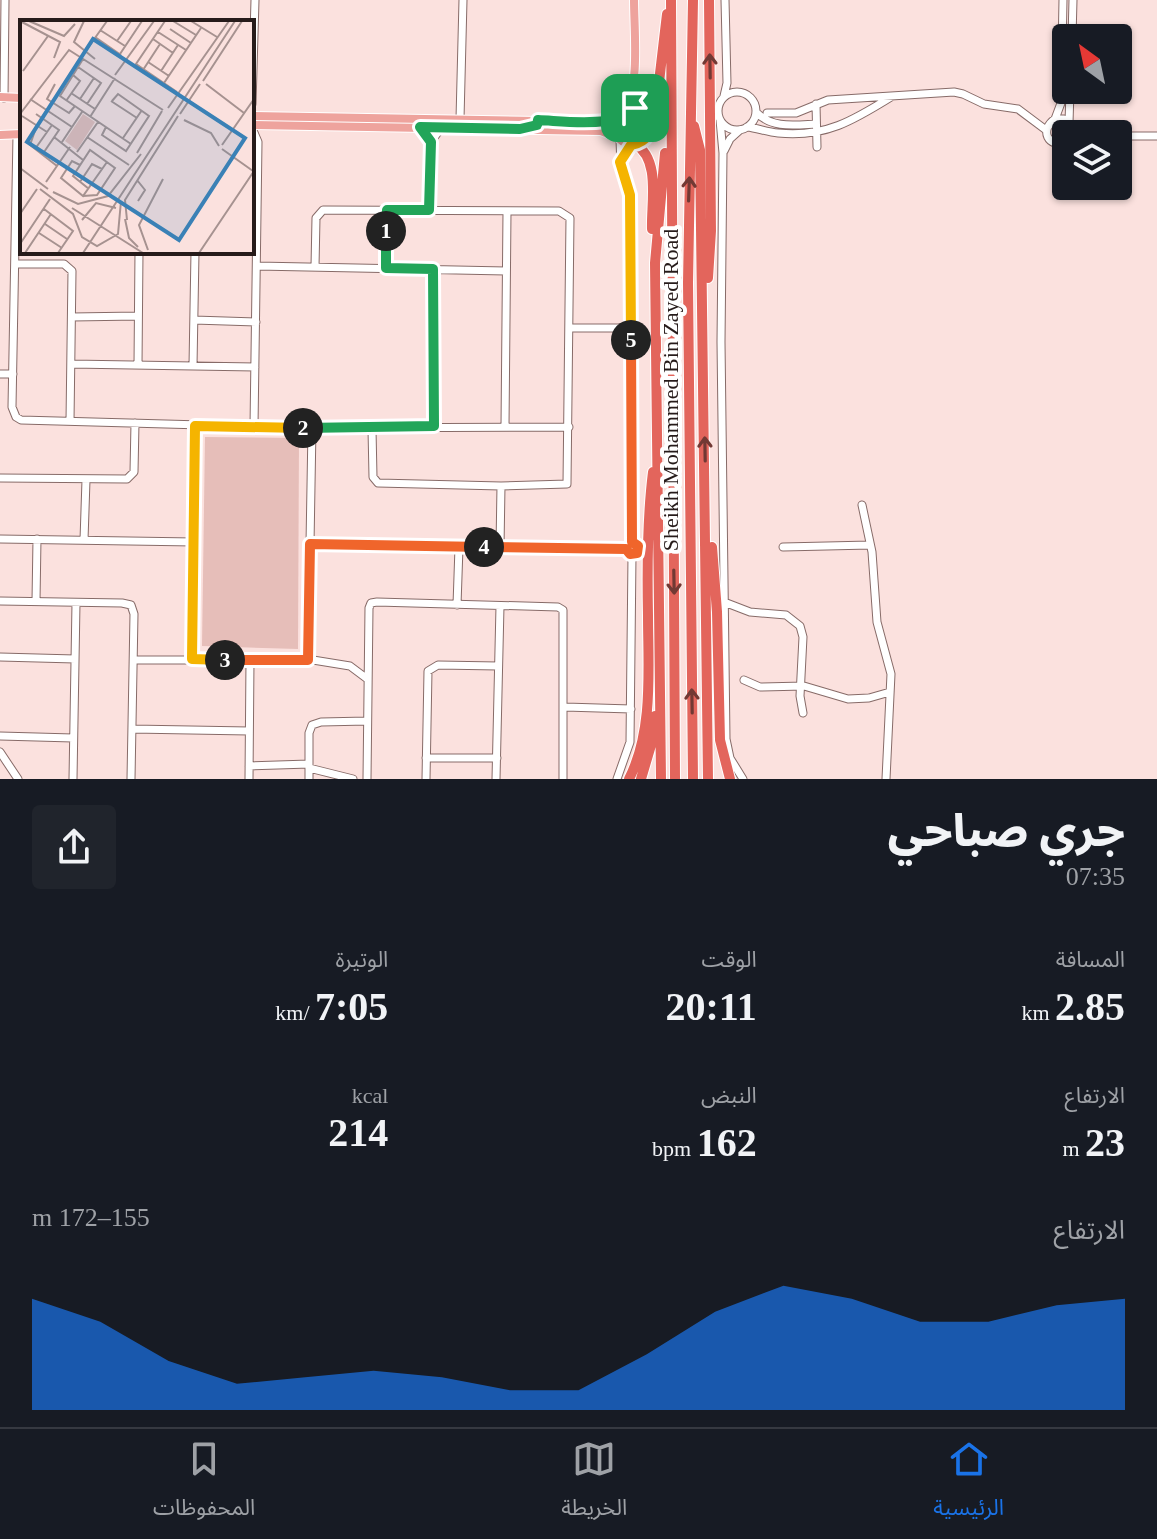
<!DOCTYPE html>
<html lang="ar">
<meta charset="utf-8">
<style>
:root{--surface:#171b24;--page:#20242c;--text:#f1f3f6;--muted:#9ea1a6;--line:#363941;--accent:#1a73e8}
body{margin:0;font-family:"Times New Roman","Noto Sans Arabic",serif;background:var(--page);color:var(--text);direction:rtl;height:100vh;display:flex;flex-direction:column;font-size:30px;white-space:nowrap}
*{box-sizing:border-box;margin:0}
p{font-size:26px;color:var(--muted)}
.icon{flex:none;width:44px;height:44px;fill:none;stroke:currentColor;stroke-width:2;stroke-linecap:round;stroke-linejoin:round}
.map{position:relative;height:779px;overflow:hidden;direction:ltr}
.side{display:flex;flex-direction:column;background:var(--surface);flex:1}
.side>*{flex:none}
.needle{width:52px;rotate:327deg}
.tools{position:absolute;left:1052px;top:24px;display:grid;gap:16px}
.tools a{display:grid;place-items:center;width:80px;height:80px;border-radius:8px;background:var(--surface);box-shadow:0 2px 6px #0004;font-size:40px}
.pin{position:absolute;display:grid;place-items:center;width:68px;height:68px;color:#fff;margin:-34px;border-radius:16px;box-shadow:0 4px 12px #0006}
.km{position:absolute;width:40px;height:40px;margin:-20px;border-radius:50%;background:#222;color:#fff;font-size:22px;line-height:40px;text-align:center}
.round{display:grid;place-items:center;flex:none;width:84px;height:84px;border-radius:8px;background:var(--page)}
.head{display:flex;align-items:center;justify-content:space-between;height:136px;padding:0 32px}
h1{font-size:44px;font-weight:800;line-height:60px}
.figures{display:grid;grid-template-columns:repeat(3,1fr);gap:12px;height:136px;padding:8px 32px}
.figures div{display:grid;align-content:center}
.figures b{font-size:40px;font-weight:800}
.figures small{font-size:22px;font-weight:400}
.figures p{font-size:22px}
.chart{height:224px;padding:16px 32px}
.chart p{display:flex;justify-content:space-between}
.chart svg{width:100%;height:144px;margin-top:8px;fill:var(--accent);opacity:.7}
.tabs{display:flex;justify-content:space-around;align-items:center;height:112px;border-top:2px solid var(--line);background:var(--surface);font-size:22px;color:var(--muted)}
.tabs a{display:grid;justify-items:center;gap:4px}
.tabs .active{color:var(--accent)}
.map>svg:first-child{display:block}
</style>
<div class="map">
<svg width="1157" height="779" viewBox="0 0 1157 779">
<rect width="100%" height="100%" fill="#fbe1de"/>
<path fill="#e6beb9" d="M205 437 299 438 298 649 202 646Z"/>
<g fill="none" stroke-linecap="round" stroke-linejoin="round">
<g stroke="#876b68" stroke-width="9">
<path id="minor" d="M1072 38 1073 0
M718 111a19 19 0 1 1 38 0a19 19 0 1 1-38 0Z
M724 96 727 83 725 0
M4 98 5 0
M252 104 255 0
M816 104 817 147
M756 112C772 129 795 125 816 124
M767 113H796L828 100 954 92 963 94 984 104 1018 109 1046 130
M460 119 463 0
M1055 119 1061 103 1063 0
M720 120 723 153 721 342 726 739 730 758 743 779
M1069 123 1070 90
M747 127C757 128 767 132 778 133 825 138 854 120 891 97
M252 128 258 142 254 427
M17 135 12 407 16 417 21 420 312 428 569 427
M1118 136H1157
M620 139 621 169 630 195 629 324 632 348V542
M1066 143C1048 148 1039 130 1055 119H1064L1071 125 1072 134
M724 151 730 139 740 130
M429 210 431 142 441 128
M15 264H64L72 271 70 421
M257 266 506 271
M315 267 316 218 323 210 559 211 570 218 567 484 501 486 378 483 373 477 372 429
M386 268 387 210
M433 269 434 426
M72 317 138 316
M194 320 256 322
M569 328H629
M71 364 255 367
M138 365 139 252
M193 366 195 252
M0 374H13
M505 427 507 212
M0 478 127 479 134 472 135 423
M862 505 872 552 877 622 891 674 886 779
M0 539 194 542
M84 540 86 480
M626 548a6 6 0 1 1 12 0a6 6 0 1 1-12 0Z
M310 544 626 549
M500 547 501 486
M783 547 870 545
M0 601 122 603 131 605 134 614 131 779
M36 601 37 539
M724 602 750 612 786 615 800 626 803 637 800 696 803 713
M457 605 459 547
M0 657 75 659
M192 659 195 426
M134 660H313L350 666 366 678
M308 660 312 428
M744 680 760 687 804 686 848 699 869 698 890 692
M565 707 631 709
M132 729 249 731
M0 736 73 738
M0 752 18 779
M426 758H497
M249 766 309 764
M309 768 353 779
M73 779 76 603
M249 779 250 660
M309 779V733L312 725 321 722 367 721
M367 779 369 608 371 603 377 602 558 607 563 610V779
M426 779 428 671 438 665 498 666
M496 779 500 606
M617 779 630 742 632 555"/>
</g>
<g stroke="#fff" stroke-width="10">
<path id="major" d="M0 97 22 98
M625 109C640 87 634 28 634 0
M615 127a18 18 0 1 1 36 0a18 18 0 1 1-36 0Z
M252 116 602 122 617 118
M252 125 601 131 619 138
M0 135 22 134"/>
</g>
<g stroke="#fff" stroke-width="12">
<path id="highway" d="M671 0 675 779
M643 112 653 106 657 99 667 14
M694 126 700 150 708 779
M635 144C661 159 651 203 652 229
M708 278 711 231 709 0
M712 547 717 612 720 740 730 779
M629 779C654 730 648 668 648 615 647 567 647 520 653 472
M641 779 651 745 655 716
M661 779 655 263 665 153
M693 779 688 283 693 0"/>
</g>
<use href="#minor" stroke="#fff" stroke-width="7"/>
<use href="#major" stroke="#eea39d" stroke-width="8"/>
<use href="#highway" stroke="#e3655c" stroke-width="10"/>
</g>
<defs><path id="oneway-shaft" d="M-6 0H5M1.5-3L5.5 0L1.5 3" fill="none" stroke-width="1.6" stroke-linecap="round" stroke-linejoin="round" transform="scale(2)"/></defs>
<g stroke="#723934">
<use href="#oneway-shaft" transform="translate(710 66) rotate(-91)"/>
<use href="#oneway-shaft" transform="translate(689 189) rotate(-88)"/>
<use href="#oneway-shaft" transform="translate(705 449) rotate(-91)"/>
<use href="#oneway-shaft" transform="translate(674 582) rotate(89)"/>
<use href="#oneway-shaft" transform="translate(692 701) rotate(-91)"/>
</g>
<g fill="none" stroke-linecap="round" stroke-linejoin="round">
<g stroke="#fff" stroke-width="16">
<path id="split-1" d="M386 231 387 210H429L431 142 420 127 520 129 537 125 538 120C559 121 583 124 605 121 617 119 622 110 635 108"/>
</g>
<g stroke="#fff" stroke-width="16">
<path id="split-2" d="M303 428 434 426 433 269 386 268V231"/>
</g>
<g stroke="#fff" stroke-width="16">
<path id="split-3" d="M225 660 192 659 195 426 303 428"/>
</g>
<g stroke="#fff" stroke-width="16">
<path id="split-4" d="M225 660H308L310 544 484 547"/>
</g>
<g stroke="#fff" stroke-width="16">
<path id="split-5" d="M484 547 626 549 630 554 637 553 638 546 632 542 631 340"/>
</g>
<g stroke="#fff" stroke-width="16">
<path id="split-6" d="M631 340 630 195 620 162 631 145C647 142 655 130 647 116L635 108"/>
</g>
<use href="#split-1" stroke="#22a559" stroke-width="10"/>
<use href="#split-2" stroke="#22a559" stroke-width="10"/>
<use href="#split-3" stroke="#f5b400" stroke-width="10"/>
<use href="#split-4" stroke="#f0652b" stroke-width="10"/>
<use href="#split-5" stroke="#f0652b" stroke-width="10"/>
<use href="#split-6" stroke="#f5b400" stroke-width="10"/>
</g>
<g text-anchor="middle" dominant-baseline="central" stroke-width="8" stroke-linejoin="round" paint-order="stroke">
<g font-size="22" fill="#261b1a" stroke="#fff">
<text transform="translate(670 390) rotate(-90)">Sheikh Mohammed Bin Zayed Road</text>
</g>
</g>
<g transform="translate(20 20)">
<rect width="234" height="234" fill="#fbe1de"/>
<path d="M63 94 75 102 57 130 45 121Z" fill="#e6beb9"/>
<path fill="none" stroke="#a69290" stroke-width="2" d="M0 1 40 22 34 38M9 1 44 16 55 4M64 1 54 22 75 39M145 1 116 44 157 72M153 1 176 15M171 1 197 17M150 9 171 23M80 10 105 26M138 12 166 30M75 17 101 35M133 19 153 33M97 21 111 1M65 32 87 1M100 34 122 1M63 39 40 76 111 124M128 42 149 56M58 47 81 63 67 84M123 50 140 24M3 51 28 16M141 51 158 25M95 55 134 1M183 61 222 1M144 63 181 8M35 64 27 79 49 93 55 86M186 64 224 93M51 73 75 89M10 79 52 107M60 79 74 58M46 81 60 61 53 55M91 81 117 98M148 88 209 1M0 94 49 30 143 90M16 94 39 110 22 135M160 94 180 64M2 96 27 112M70 97 95 58M164 100 191 113 199 126M17 105 10 125 37 146M86 107 82 115 106 131 129 96 98 74 92 81M34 117 63 140M67 117 109 145M103 118 122 90M42 122 62 92M202 125 234 79M15 129 32 105M202 129 233 151M57 132 78 102M117 133 142 91M60 145 52 141 41 158 63 176 87 142M0 148 28 169M117 160 125 170 118 181M26 162 50 127M60 162 72 144 82 149M20 169 53 194 62 217 77 226 98 214 101 181M33 172 58 184 88 176 121 134M63 176 77 175 95 148 70 130 53 156 69 169M52 188 123 233M24 189 53 211 38 233M0 194 17 169M105 199 109 218 118 227M62 200 76 183 96 188M107 200 105 180 158 96M25 204 47 219M19 213 42 228M0 224 30 179M128 230 119 205 143 159M5 233 31 194M63 233 215 1M179 233 234 151"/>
<path fill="#3a81b6" fill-opacity="0.15" stroke="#3a81b6" stroke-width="4" d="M73 19 225 118 159 220 7 122Z"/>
<rect width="234" height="234" fill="none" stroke="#261b1a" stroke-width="4"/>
</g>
</svg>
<div class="tools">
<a><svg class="needle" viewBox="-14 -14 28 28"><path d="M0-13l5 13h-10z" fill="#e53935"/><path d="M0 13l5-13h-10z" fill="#9ea1a6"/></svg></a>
<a><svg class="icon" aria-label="layers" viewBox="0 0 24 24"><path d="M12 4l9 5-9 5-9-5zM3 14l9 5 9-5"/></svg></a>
</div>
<div class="pin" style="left:635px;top:108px;background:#1e9e55"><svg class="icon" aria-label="arrive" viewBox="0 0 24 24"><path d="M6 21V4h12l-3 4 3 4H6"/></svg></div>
<b class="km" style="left:386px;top:231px">1</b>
<b class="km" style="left:303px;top:428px">2</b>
<b class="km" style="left:225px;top:660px">3</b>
<b class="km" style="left:484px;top:547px">4</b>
<b class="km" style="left:631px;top:340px">5</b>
</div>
<section class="side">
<div class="head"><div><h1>جري صباحي</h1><p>07:35</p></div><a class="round"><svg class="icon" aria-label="share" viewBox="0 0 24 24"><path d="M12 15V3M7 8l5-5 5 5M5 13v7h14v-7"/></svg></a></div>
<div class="figures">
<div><p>المسافة</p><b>2.85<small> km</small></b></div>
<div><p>الوقت</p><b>20:11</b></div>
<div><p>الوتيرة</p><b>7:05<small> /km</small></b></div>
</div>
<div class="figures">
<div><p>الارتفاع</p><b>23<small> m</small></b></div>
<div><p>النبض</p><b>162<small> bpm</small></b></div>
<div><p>kcal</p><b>214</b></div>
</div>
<div class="chart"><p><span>الارتفاع</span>155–172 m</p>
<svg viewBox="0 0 160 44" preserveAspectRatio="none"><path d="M0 44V10L10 17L20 29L30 36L40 34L50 32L60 34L70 38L80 38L90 27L100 14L110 6L120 10L130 17L140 17L150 12L160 10V44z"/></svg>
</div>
</section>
<nav class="tabs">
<a class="active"><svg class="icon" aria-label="home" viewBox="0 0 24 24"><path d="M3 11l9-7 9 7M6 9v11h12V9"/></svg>الرئيسية</a>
<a><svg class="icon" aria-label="map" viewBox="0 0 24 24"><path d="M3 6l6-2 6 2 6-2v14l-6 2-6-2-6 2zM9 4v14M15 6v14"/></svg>الخريطة</a>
<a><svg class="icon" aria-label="saved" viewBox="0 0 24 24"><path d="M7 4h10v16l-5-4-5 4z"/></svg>المحفوظات</a>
</nav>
